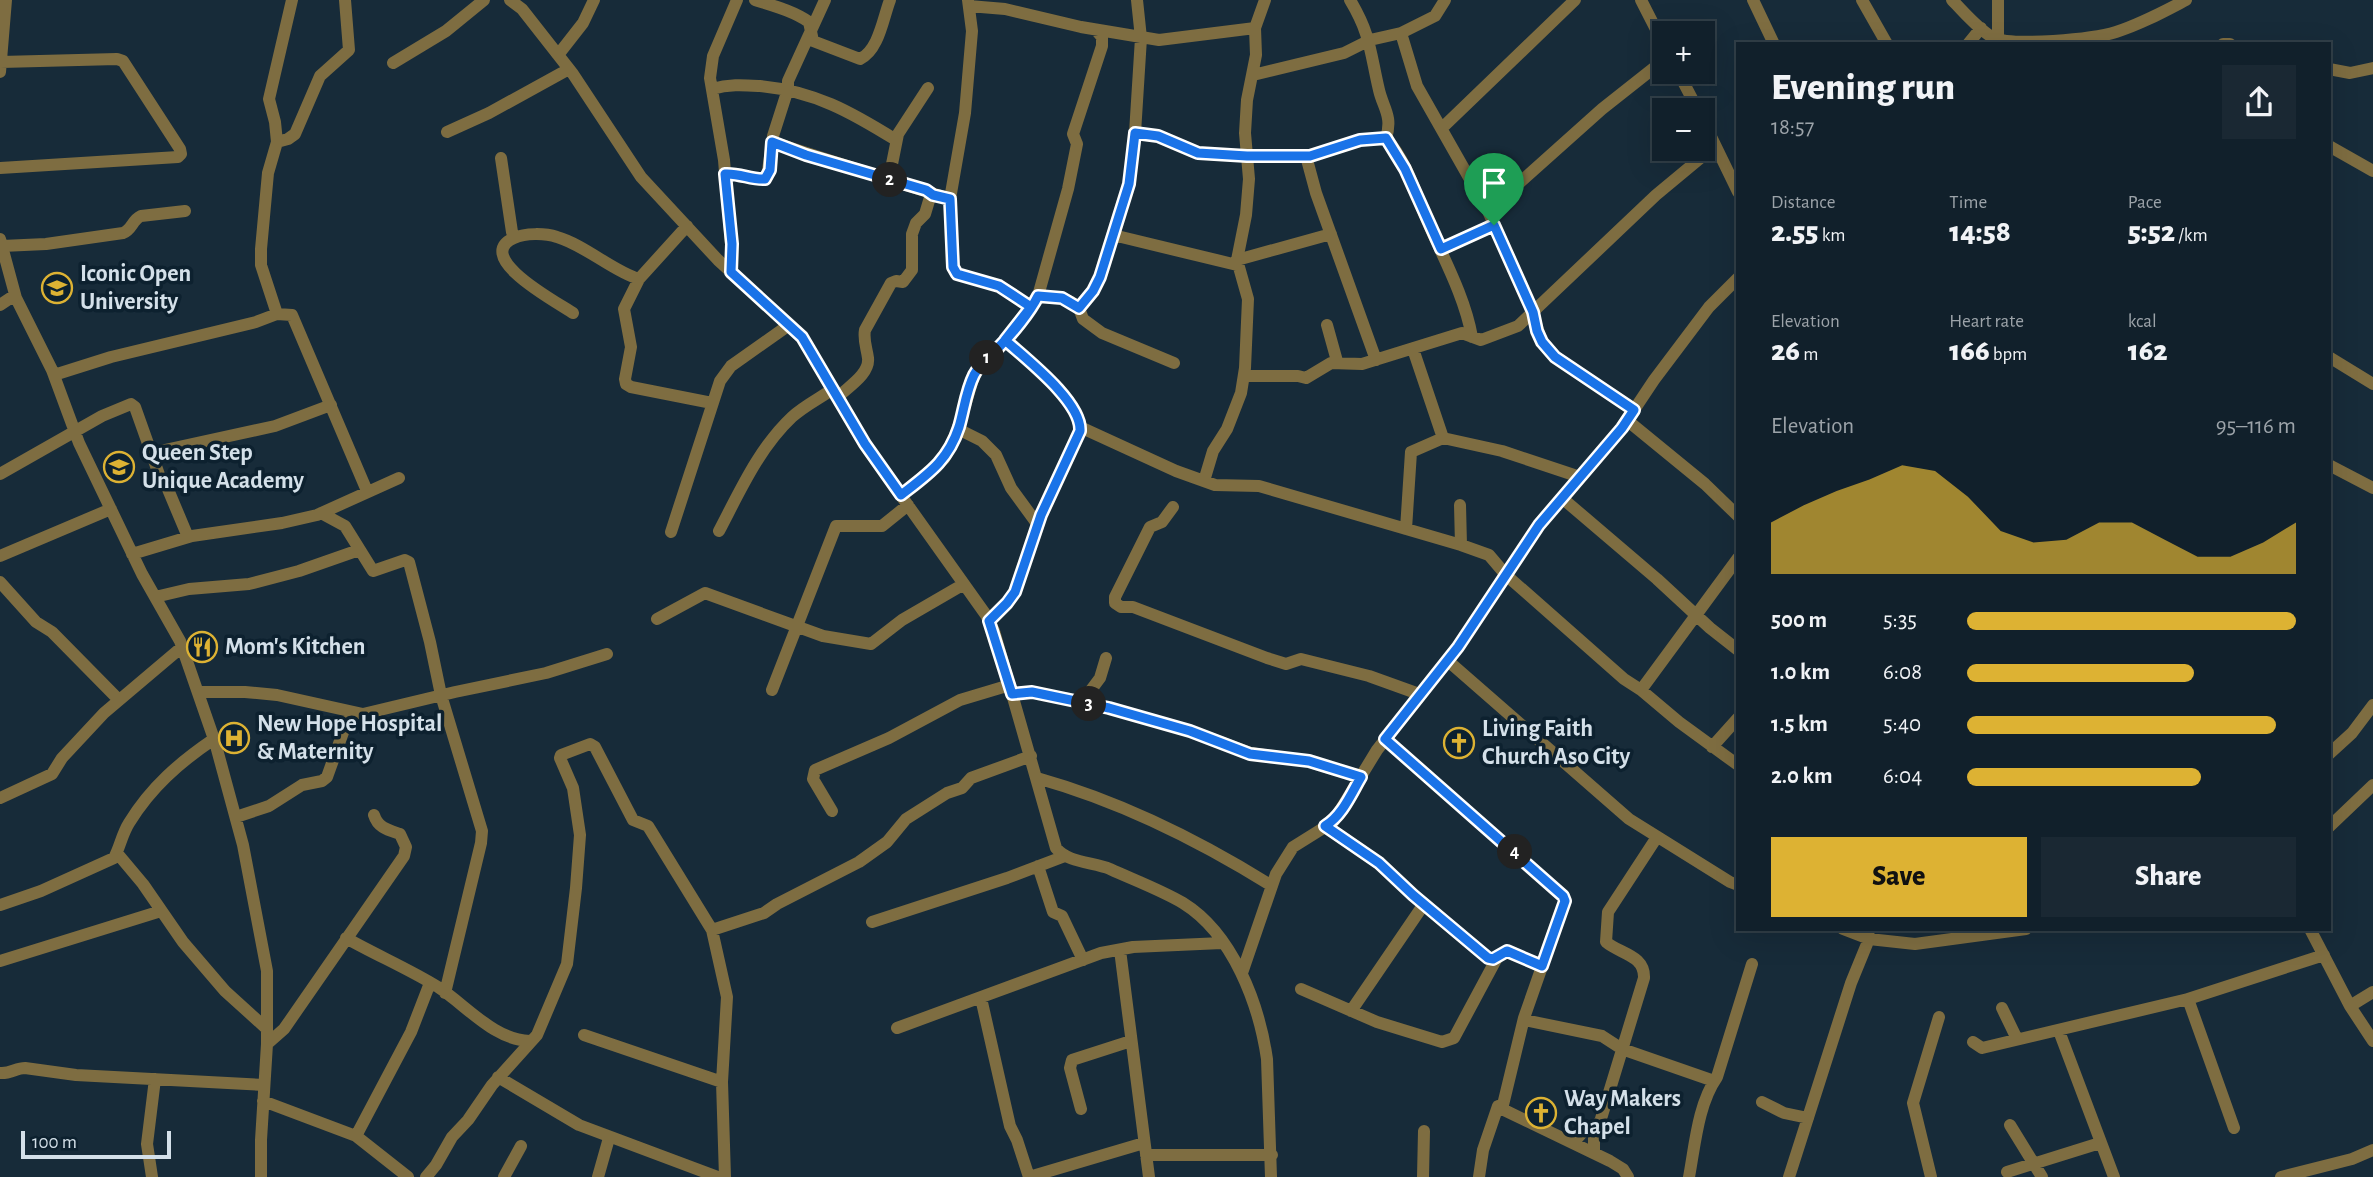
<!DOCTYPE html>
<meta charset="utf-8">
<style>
:root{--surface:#11202b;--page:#1a2833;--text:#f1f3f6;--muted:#9ca3a9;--line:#303e47;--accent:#ddb233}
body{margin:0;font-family:"Alegreya Sans",sans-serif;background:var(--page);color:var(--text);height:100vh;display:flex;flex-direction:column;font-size:26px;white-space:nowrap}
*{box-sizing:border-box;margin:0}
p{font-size:23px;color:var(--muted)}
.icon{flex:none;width:38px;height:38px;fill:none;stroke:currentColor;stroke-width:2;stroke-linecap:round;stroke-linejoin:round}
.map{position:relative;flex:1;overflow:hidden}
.sheet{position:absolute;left:1736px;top:42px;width:595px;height:889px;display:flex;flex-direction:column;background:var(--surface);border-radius:0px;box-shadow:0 7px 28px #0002,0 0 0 2px var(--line)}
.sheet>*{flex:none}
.controls{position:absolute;left:1652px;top:21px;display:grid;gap:14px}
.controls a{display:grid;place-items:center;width:63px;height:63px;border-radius:0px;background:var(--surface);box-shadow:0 7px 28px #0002,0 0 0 2px var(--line);font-size:35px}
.scale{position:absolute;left:21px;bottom:18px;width:150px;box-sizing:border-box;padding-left:7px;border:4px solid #d4e0e9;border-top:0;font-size:19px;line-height:24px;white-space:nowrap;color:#d4e0e9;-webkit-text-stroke:5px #0d212f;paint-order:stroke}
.pin{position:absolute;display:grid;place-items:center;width:60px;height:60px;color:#fff;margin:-72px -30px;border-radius:50% 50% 50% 0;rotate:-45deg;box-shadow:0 0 7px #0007}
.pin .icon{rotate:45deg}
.km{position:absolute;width:35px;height:35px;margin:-18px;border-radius:50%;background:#222;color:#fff;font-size:19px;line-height:35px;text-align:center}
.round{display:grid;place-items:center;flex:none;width:74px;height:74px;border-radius:0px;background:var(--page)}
.overview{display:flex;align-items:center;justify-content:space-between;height:119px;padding:0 35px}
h1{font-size:38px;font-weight:800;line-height:52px}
.figures{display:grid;grid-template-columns:repeat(3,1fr);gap:10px;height:119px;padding:7px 35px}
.figures div{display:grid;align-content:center}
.figures b{font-size:30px;font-weight:800}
.figures small{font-size:19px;font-weight:400}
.figures p{font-size:19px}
.chart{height:196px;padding:14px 35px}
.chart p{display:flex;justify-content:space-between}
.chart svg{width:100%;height:126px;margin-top:7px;fill:var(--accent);opacity:.7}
.cta{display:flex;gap:14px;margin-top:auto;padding:14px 35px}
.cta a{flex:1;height:80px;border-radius:0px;background:var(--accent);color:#111;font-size:28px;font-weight:800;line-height:80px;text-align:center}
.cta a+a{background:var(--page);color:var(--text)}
ul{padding:0 35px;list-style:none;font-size:23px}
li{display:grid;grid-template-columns:112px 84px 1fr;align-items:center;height:52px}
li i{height:18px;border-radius:9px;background:var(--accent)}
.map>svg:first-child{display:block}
</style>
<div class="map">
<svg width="2373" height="1177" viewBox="0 0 2373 1177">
<rect width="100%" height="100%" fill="#172b39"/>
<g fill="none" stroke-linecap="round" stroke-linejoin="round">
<path stroke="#7e6d41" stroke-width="12" d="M510 0 522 9 573 74 641 177 718 260 802 337 865 445 986 615 994 631 1056 848C1068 863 1093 862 1110 869 1134 880 1161 890 1183 903 1233 934 1259 1004 1267 1059L1271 1177
M755 0C774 6 793 11 809 22L813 41 860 59C879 50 883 18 890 0
M968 0 972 31 965 113 950 199 953 267 957 274 999 286 1031 307
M1350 0C1371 35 1370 52 1379 90 1383 108 1393 116 1386 138
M1641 0 1664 45
M1753 0 1774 44
M1862 0 1887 44
M1952 0C1964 12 1977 28 1992 37 2012 47 2094 39 2116 32 2141 24 2163 12 2186 0
M969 6 1005 9 1081 27 1159 40 1255 28
M1401 33 1417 86 1488 211 1528 300 1542 342 1555 357 1634 410
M1998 39V0
M1968 44 1981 28
M2223 44H2230
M558 55 583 23 594 0
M393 63 446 31 484 0
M2329 69 2350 73 2373 68
M0 72 6 0
M1678 72 1698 110
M1253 75 1344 53 1370 40 1401 33 1435 16 1445 0
M712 89C729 84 743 85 760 86 814 91 851 112 896 140
M1703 120 1738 192
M1442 128 1575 0
M447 132 489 113 569 69
M1135 133 1158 136 1198 153 1247 156H1309L1361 140 1386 138C1407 161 1417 197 1429 225 1445 261 1465 298 1472 337
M277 142 288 139 295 134 320 76 349 50 345 0
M772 142 950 199
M2329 146 2373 171
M1306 156 1316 193 1376 360
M501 158 512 232 515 237
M0 168 178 157 181 154 180 149 123 61 117 59 1 62
M725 174C740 173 754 182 767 177L773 136 788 89V81L825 0
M889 179 898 134 928 88
M1488 211 1602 109 1664 60
M687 226 639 279 624 309 631 347 625 379 626 384 631 387 712 403
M1113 235 1237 265
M0 239 16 298 52 370 79 443 142 574 180 641 215 742 243 845 267 971V1044L261 1140V1177
M2 246 46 244 123 233C132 230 132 220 141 216L185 211
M1441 249 1494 225
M1237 260 1331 234
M731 272V244L724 160 710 78 713 56 737 0
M1038 296 1062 298 1071 302 1079 308 1083 319 1102 333 1174 363
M0 305 15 295
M1079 308 1093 291 1100 277 1129 184 1135 133 1141 38 1137 0
M573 313C560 304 471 257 514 238 525 233 545 233 557 237 585 245 614 272 639 279
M277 314 261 265V249L268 173 277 142 275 122 269 99 292 0
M1327 325 1337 361
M1413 349 1443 438 1502 451 1580 477
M2329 357 2373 384
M54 375 111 357 256 322 277 314 292 315 367 491
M1244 376H1298L1306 378 1331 363 1362 364 1462 333 1481 340 1518 326 1656 195 1715 146
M838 397C848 387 870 374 868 358 867 349 863 340 865 330L891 283 896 281 903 282 912 270V234L916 223 925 214 931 194
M1628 421 1705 484 1738 516
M1080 427 1176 471 1215 485 1259 486 1461 545 1489 555 1506 575 1624 679 1641 690 1679 722 1738 765
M958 429 982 441 996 455 1011 488 1038 525
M151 453 275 426 331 405
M2329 465 2373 488
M0 474 102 416 131 404 135 407 162 483 167 487 188 537
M1204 481 1213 451 1227 429 1241 393 1245 368 1248 299 1237 260 1246 215 1249 179 1245 133 1247 100 1256 55 1255 28 1265 0
M901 495 944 459 958 429 974 376 982 363 1000 347 1038 296 1068 189 1077 144 1073 134 1102 46V37L1096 30
M1562 498 1657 579 1710 628 1738 650
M1460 505 1461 545
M1173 507 1162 522 1150 527 1115 597V603L1121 607H1133L1267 658 1286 664 1301 659 1369 676 1419 694
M321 513 345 526 373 571 405 560 409 562 430 642 441 695 482 831 481 843 445 993
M1406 529 1411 452 1443 438
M719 531C740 491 759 448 792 417 804 406 820 398 833 389
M671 532 720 381 731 366 789 325
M132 554 192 536 282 523 317 515 399 478
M0 556 111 509
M0 582 36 622 52 632 119 700
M155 597 189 589 249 584 299 571 359 550
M657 619 705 593 823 636 871 644 902 620 964 584
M989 621 1007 603 1015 591 1041 515 1080 431C1083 402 1026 359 1005 340
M1447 660 1629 819 1730 882 1738 885
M772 690 836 526H882L908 505
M1641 690 1738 558
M198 692H245L277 695 363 714 455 692 546 673 607 654
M1012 694 1032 692 1109 708 1190 731 1250 753 1309 761 1361 777
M1082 702 1100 678 1106 658
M1385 739 1563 896 1565 901 1524 1018 1502 1109 1610 1161 1623 1169 1628 1177
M1712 747 1738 718
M2329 754 2352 733 2373 705
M1037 778C1119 801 1200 841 1272 886
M0 798 52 774 62 758 104 713 182 647
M832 811 813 779 815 770 889 738 960 700 1010 685
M236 817 269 806 302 785 322 781 327 777 350 713
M1325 826 1379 863 1413 895 1488 958 1493 959 1507 951 1542 966
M2329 827 2373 785
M117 853 143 884 183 942 225 991 267 1029
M1038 866 1053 912 1062 916 1083 960
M0 905 41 891 114 858C120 847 122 834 129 823 151 787 180 762 214 739
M872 922 1007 878 1065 856
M1843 929 1869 939 1915 944 2026 929
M2310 929 2350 1006 2373 1041
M712 930 764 913 777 904 859 862 887 842 906 819 947 793 962 788 971 778 1031 756
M346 938C376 955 409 969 438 987 467 1006 494 1040 530 1041
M1120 950 1149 1177
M0 961 161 911
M1242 973 1276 874 1293 847 1333 822 1377 750 1458 647 1539 525 1622 428 1654 380 1709 307 1738 278
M1301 989 1377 1022 1442 1042 1454 1038 1498 956
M981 998 1010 1126 1017 1140 1029 1177 1144 1143
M2188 999 2234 1128
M2350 1006 2373 992
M2002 1008 2017 1039
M1351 1011 1424 904
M1524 1020 1602 1036 1622 1049 1714 1081
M897 1028 1101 953 1133 947 1222 943
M2059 1031 2114 1177
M584 1035 722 1082
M1973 1042 1982 1048 2188 999 2324 955
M267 1044 284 1029 404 856 406 847 400 834C388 830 378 828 374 815
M0 1073C10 1074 16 1068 25 1068L76 1075 264 1085
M498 1077 579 1125 718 1177
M263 1101 356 1136 408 1177
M1762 1102 1784 1113 1808 1118
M1081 1109 1070 1068 1072 1060 1131 1041
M2010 1125 2042 1177
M356 1136 411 1032 430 983
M1573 1143 1582 1133 1600 1122 1644 978C1645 955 1620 954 1606 942L1608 912 1657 837
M1594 1153V1126
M1146 1155H1272
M2007 1172 2100 1143
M152 1177 147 1144 155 1079
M426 1177 436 1165 452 1137 468 1120 492 1085 537 1035 567 964 576 888 580 835 573 788 560 758 561 755 590 744 595 747 633 820 648 826 712 930 727 997 722 1082 725 1177
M504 1177 521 1146
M598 1177 609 1138
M1423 1177 1424 1131
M1479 1177 1483 1150 1498 1106 1502 1105
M1689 1177C1695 1145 1698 1104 1717 1077L1752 964
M1789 1177 1851 983 1869 939 1868 929
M1931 1177 1913 1103 1939 1017
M2281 1177 2352 1159 2373 1150"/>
</g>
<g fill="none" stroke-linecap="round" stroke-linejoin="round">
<g stroke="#fff" stroke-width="14">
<path id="route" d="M1494 225 1441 249 1405 169 1386 138 1360 140 1310 156H1247L1198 153 1158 136 1135 133 1129 184 1100 277 1093 291 1079 308 1062 298 1038 296C1030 312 1012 334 999 347 990 357 980 363 974 375 966 391 964 410 959 427 948 461 928 474 901 495L865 444 802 337 731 272 732 244 725 174C740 173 751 180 765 179L770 170 772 142 806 155 926 190 933 195 950 199 953 267 957 274 999 286 1031 307 1005 340C1026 359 1082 402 1080 431L1041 515 1015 592 1007 603 989 621 1012 694 1032 692 1109 708 1190 731 1250 754 1309 761 1361 777C1351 794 1342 816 1325 826L1379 863 1413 895 1488 958 1493 959 1507 951 1542 966 1565 901 1563 896 1385 739 1458 647 1539 525 1622 428 1634 410 1555 357 1542 342 1537 331 1533 312 1494 225"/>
</g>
<use href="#route" stroke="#1a73e8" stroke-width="9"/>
</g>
<defs>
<g id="university-ring" transform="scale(1.575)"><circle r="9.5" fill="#0d212f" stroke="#ddb233" stroke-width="1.5"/><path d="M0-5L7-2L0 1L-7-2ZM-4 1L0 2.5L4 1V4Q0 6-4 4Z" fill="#ddb233"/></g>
<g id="school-ring" transform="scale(1.575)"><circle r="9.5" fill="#0d212f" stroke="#ddb233" stroke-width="1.5"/><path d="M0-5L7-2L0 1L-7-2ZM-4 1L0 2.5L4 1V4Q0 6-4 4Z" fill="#ddb233"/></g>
<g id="restaurant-ring" transform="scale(1.575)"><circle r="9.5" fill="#0d212f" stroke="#ddb233" stroke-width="1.5"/><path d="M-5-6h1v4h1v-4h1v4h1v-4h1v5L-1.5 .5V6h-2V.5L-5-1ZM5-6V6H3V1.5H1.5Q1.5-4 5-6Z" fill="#ddb233"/></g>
<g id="hospital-ring" transform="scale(1.575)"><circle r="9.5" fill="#0d212f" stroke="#ddb233" stroke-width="1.5"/><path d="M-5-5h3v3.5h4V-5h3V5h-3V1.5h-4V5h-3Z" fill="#ddb233"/></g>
<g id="church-ring" transform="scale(1.575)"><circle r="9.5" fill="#0d212f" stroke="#ddb233" stroke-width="1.5"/><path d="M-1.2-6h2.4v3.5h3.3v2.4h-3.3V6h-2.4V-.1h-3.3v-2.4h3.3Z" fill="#ddb233"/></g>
</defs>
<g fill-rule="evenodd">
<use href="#university-ring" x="57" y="288"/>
<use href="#school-ring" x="119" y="467"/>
<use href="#restaurant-ring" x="202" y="647"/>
<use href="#hospital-ring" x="234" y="738"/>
<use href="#church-ring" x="1459" y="743"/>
<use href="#church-ring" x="1541" y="1113"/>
</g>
<g text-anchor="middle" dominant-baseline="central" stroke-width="7" stroke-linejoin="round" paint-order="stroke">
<g font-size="24" font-weight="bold" fill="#d4e0e9" stroke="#0d212f" text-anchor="start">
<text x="80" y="274">Iconic Open<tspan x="80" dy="28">University</tspan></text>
<text x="142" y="453">Queen Step<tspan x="142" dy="28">Unique Academy</tspan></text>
<text x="225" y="647">Mom's Kitchen</text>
<text x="257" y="724">New Hope Hospital<tspan x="257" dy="28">&amp; Maternity</tspan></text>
<text x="1482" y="729">Living Faith<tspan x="1482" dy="28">Church Aso City</tspan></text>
<text x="1564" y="1099">Way Makers<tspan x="1564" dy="28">Chapel</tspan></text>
</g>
</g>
</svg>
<div class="controls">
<a>+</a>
<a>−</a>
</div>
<div class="scale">100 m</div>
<div class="pin" style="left:1494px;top:225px;background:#1e9e55"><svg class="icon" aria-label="arrive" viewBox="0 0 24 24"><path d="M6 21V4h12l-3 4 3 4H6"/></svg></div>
<b class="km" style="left:987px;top:358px">1</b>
<b class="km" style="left:890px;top:180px">2</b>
<b class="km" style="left:1089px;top:704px">3</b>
<b class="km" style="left:1515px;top:852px">4</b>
<section class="sheet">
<div class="overview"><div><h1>Evening run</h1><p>18:57</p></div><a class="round"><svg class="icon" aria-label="share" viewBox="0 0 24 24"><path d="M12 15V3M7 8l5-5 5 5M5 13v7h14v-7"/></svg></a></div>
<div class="figures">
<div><p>Distance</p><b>2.55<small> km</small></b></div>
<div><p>Time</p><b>14:58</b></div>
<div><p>Pace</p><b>5:52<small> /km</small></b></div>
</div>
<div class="figures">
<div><p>Elevation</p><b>26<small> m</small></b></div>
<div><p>Heart rate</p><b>166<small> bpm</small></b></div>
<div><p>kcal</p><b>162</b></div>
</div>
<div class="chart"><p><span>Elevation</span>95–116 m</p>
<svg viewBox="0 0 160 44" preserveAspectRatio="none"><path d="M0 44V26L10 20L20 15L30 11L40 6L50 8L60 17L70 29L80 33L90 32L100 26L110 26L120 32L130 38L140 38L150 33L160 26V44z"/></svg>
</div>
<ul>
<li><b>500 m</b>5:35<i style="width:100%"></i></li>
<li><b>1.0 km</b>6:08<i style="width:69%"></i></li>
<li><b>1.5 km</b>5:40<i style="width:94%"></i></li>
<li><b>2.0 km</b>6:04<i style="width:71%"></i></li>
</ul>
<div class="cta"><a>Save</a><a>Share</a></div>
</section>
</div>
